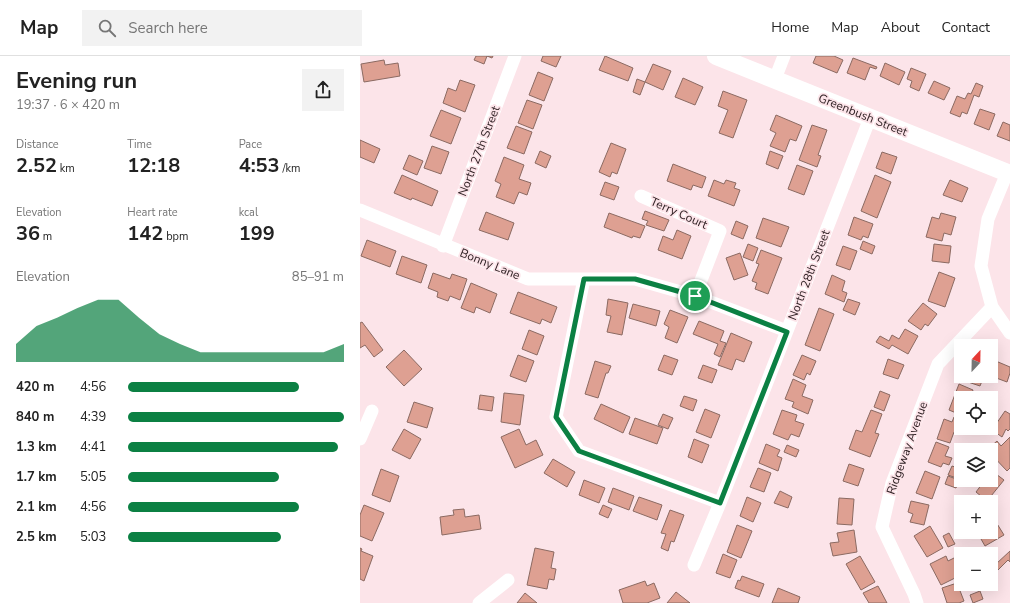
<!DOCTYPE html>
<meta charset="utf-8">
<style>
:root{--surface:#fff;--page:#f2f2f2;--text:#222;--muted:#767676;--line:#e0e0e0;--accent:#0b8043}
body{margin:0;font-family:"Nunito Sans",sans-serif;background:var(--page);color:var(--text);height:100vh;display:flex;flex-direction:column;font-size:15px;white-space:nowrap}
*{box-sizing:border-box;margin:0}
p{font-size:13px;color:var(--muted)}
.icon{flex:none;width:22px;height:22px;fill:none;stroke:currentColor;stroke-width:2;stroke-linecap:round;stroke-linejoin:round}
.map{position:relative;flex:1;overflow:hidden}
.panel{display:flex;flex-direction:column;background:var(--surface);width:360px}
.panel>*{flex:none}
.needle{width:26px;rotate:22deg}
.buttons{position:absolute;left:594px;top:283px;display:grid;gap:8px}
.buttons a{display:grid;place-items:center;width:44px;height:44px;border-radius:0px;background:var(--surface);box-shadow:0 4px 16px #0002;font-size:20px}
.pin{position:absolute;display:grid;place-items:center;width:34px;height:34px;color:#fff;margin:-17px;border:2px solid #fff;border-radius:50%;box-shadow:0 1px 4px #0007}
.round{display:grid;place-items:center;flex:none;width:42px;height:42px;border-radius:0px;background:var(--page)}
.headline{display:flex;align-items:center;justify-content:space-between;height:68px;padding:0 16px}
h1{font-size:22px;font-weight:700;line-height:30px}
.metrics{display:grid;grid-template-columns:repeat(3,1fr);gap:6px;height:68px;padding:4px 16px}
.metrics div{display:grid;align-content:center}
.metrics b{font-size:20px;font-weight:700}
.metrics small{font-size:11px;font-weight:400}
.metrics p{font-size:11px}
.chart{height:112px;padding:8px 16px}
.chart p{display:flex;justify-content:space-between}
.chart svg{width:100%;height:72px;margin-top:4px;fill:var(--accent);opacity:.7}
ul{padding:0 16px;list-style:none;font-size:13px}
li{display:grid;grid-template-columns:64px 48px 1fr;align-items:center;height:30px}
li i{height:10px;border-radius:5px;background:var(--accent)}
header{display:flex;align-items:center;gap:24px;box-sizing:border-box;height:56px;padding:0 20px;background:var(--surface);border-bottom:1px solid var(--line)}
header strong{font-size:19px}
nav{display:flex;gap:22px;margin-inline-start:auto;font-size:14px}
.search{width:280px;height:36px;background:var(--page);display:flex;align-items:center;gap:10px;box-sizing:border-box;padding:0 14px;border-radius:0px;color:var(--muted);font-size:15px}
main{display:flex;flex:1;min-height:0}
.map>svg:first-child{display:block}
</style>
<header>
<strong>Map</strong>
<div class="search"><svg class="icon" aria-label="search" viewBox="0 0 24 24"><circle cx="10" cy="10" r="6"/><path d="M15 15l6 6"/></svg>Search here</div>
<nav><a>Home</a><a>Map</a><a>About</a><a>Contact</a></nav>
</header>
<main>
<section class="panel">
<div class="headline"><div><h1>Evening run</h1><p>19:37 · 6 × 420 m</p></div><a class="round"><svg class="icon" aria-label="share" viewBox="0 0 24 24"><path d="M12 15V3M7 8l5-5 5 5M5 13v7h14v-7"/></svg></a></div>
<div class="metrics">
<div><p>Distance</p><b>2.52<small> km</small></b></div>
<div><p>Time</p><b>12:18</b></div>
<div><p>Pace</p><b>4:53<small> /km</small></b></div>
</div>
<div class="metrics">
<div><p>Elevation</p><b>36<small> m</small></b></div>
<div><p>Heart rate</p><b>142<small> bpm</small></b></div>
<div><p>kcal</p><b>199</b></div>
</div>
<div class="chart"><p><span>Elevation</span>85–91 m</p>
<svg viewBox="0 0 160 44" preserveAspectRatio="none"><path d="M0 44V33L10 22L20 17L30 11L40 6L50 6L60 17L70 27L80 33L90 38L100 38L110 38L120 38L130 38L140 38L150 38L160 33V44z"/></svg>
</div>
<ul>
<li><b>420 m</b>4:56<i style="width:79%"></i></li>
<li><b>840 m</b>4:39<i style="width:100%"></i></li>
<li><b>1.3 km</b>4:41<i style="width:97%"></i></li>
<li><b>1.7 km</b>5:05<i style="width:70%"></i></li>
<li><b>2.1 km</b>4:56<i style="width:79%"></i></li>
<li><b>2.5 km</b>5:03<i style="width:71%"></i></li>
</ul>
</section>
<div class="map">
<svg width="650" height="547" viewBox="0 0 650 547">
<rect width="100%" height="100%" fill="#fce4e9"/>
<path fill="#dea092" stroke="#8b6a62" d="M116 0H133L132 2 127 0 124 8 114 4Z
M183 0H201L196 11 181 5Z
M245 0 273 12 268 25 239 14Z
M456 0H474L483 4 477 17 453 7Z
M493 2 517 11 516 13 510 11 505 24 487 17Z
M24 4 25 9 38 7 40 20 4 26 1 8Z
M525 7 545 16 539 29 520 20Z
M293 8 311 15 303 34 285 26Z
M551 12 566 18 559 35 550 31 552 25 547 23Z
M178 16 193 22 184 45 169 39Z
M323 22 343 31 335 49 315 41Z
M277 23 285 26 280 39 273 36Z
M100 24 115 29 105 56 83 47 88 32 96 35Z
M574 25 590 32 584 44 568 37Z
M616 27 623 30 619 41 614 39 607 58 602 56 600 61 590 57 597 40 605 43 608 37 611 38Z
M363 35 387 44 373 82 359 77 368 54 358 50Z
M167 44 182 49 173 73 158 67Z
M620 53 635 58 629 74 614 68Z
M81 54 101 62 91 88 70 80Z
M416 59 442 70 436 85 430 83 425 96 410 90 416 77 410 74Z
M643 66 650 69V85L637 80Z
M452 69 467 74 458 99 461 100 457 111 439 104Z
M156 70 172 76 164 98 147 92Z
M0 84 20 93 14 107 0 101Z
M251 87 266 93 257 118 252 116 250 121 239 116Z
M72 90 89 96 81 118 64 112Z
M180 95 191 100 186 112 175 107Z
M410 95 423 100 418 113 406 108Z
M522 96 537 101 531 118 516 112Z
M49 99 63 105 57 119 43 113Z
M144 101 164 109 159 123 171 127 167 139 159 136 154 148 136 141 141 128 135 125Z
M313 108 346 121 342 132 333 129 331 134 307 125Z
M437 109 453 115 444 139 428 133Z
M42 119 78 135 72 150 52 142 51 144 34 137Z
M515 119 531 126 517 162 501 155Z
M354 124 364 128 366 124 376 127 374 132 380 134 374 150 348 140Z
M590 124 608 132 602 146 583 139Z
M245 126 259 131 254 144 240 139Z
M285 155 309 164 304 175 286 169 288 165 282 163Z
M126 156 154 167 148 184 119 174Z
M249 157 285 170 280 182 273 180 272 182 244 171Z
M581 157 596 161 591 179 584 177 582 185 566 181 572 161 579 163Z
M494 161 513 168 508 182 503 180 501 184 488 179Z
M403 162 429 171 421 191 396 182Z
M376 165 388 170 383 183 371 178Z
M317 174 331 180 322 203 298 194 303 180 313 184Z
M7 184 36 195 30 211 1 200Z
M503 185 515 190 512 198 500 193Z
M388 188 398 192 393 205 383 201Z
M574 188 591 190 589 207 572 205Z
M483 190 497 195 490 214 476 209Z
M401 194 422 202 408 238 395 233 397 227 392 225 399 208 396 207Z
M380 197 388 219 374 224 366 202Z
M42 200 67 209 61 227 36 218Z
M579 216 595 222 585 251 568 245Z
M73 217 90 223 92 218 107 223 100 244 90 240 88 245 77 241 78 236 68 232Z
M472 219 485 225 482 235 487 237 484 246 465 238Z
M111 227 137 238 130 257 116 251 114 257 101 252Z
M158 236 197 251 191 267 182 263 180 268 150 257Z
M248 243 268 247 262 279 247 276 251 260 246 259Z
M488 243 500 247 495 259 483 254Z
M563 247 577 258 568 270 565 268 561 274 548 265Z
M273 248 300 255 296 270 269 262Z
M459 252 474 258 460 295 445 289Z
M310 254 328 261 317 287 305 282 309 271 304 268Z
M339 265 364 275 360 285 366 287 360 301 354 298 358 288 333 278Z
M2 266 23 294 14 301 5 289 0 292V267Z
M545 273 558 280 548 298 532 289 529 293 516 286 520 280 529 285 532 279 539 283Z
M169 274 184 280 177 299 162 293Z
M371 277 392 286 384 306 376 303 372 314 358 309Z
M44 294 62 313 44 330 26 311Z
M158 299 174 305 166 326 150 320Z
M304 299 318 304 312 319 298 314Z
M442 299 456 305 450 319 447 317 444 324 433 319Z
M528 303 544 309 538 323 523 318Z
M631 303 650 311V317L647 326 631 320Z
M235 305 251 310 248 317H246L238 342 225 338Z
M343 309 357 314 352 327 338 322Z
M607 320H624L620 330 605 325Z
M433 323 446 329 442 340 453 344 448 358 432 351 434 346 425 343Z
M599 328 613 334 610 342H601V359L589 354Z
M520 335 530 339 524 355 514 351Z
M144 337 164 339 160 369 141 366Z
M120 339 134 341 132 355 118 353Z
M324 340 337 344 333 355 320 350Z
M54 346 73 352 67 372 47 366Z
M241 348 270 361 263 377 234 363Z
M345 353 360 359 351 382 336 376Z
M422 354 437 359 435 365 444 368 439 381 431 378 428 384 413 378Z
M511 354 522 358 515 377 519 378 510 401 489 393 496 374 502 376Z
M645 355 650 358V373L648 375 646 373 642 381 632 374Z
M303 358 313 362 308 373 298 369Z
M594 361 601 364V372H613L611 377 601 374 600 378 594 376 590 387 577 383 584 363 592 366Z
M275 362 303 372 297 388 269 378Z
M44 373 61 383 50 403 32 394Z
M159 373 166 389 176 384 183 399 155 412 141 381Z
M650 381V412L647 415 631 398V394H627L637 385 641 390Z
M334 383 349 389 342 407 328 401Z
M576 386 589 391 585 400 592 402 589 409 583 407 581 411 568 406Z
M406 388 420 394 417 400 422 402 418 415 399 407Z
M427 389 439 394 436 401 424 396Z
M193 403 215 416 207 431 184 417Z
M489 408 504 413 498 430 483 425Z
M592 410 601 413 599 423 588 419Z
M398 412 411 417 404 436 390 431Z
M21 413 39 420 30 446 12 439Z
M565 415 580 421 572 443 556 437Z
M632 415 644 424 627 445 616 436 625 424H631Z
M588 420 599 424 596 432 585 428Z
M224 424 245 432 239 447 219 439Z
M253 432 274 440 269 454 248 446Z
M420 435 432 441 428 452 414 447Z
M279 441 302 449 297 464 273 455Z
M387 441 401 447 393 466 380 460Z
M479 442 494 443 492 469 477 468Z
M551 445 569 449 564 469 550 466 553 458 548 456Z
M4 449 24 457 12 485 0 480V459Z
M243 449 252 453 248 462 239 458Z
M104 453 105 461 119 459 121 473 82 479 80 461 94 459 93 454Z
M310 454 324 459 314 486 311 485 308 495 301 492 306 478 301 477Z
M631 458 644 479 625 490 617 476H631Z
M377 469 392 475 381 502 367 496Z
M570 470 583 492 567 501 554 480Z
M494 474 497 496 473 500 470 487 479 486 477 477Z
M589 477 595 488 588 491 583 480Z
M0 492 2 493 1 495 13 500 4 525 0 523Z
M175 492 194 496 191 512 196 513 194 524 189 523 187 533 167 529Z
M650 495V506L648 504 635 517 631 514V502L636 508Z
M363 498 377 504 370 522 356 517Z
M500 500 515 526 501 534 486 508Z
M586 500 588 505 596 501 601 512V519L581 529 570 508Z
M382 520 404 528 399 541 375 532 378 524 380 525Z
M285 525 287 530 294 527 300 542 287 547H263L259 534Z
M597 527 604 545 599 547H587L582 532Z
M518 530 527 547H509L503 537Z
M418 532 440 541 438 547H412Z
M620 535 623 543 613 547 610 539Z
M316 536 330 547H307Z
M165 537 177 547H157Z"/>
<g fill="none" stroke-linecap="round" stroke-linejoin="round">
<path stroke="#fff" stroke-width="13" d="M415 23 424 0
M647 117 628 163 621 210 632 251 650 277
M281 140 360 175 335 240
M0 154 168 223H275L335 240 427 275
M83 190 155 0
M224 223 196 361 219 395 360 447
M0 383 12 355
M334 509 360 447 510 62
M119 547 148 524
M557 547 554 538 522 471 532 427 578 308 632 251"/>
<path stroke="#fff" stroke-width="18" d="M356 0 650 118"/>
</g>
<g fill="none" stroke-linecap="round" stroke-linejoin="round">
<g stroke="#fff" stroke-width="8">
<path id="route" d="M224 223H275L335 240 427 276 360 447 219 395 196 361Z"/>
</g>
<use href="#route" stroke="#0b8043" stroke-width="5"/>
</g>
<g text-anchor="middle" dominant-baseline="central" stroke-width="3.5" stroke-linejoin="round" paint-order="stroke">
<g font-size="12" fill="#2a1c1f" stroke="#fce4e9">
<text transform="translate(503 59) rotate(22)">Greenbush Street</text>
<text transform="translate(119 95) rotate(-69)">North 27th Street</text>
<text transform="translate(319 157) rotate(24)">Terry Court</text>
<text transform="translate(130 208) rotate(22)">Bonny Lane</text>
<text transform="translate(449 219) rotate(-69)">North 28th Street</text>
<text transform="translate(547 392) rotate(-70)">Ridgeway Avenue</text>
</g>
</g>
</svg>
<div class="buttons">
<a><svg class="needle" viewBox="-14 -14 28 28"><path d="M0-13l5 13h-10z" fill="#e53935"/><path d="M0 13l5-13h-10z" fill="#767676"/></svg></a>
<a><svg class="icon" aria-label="locate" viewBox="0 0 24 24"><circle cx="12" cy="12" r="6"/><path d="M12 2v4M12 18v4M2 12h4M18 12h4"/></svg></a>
<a><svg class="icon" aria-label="layers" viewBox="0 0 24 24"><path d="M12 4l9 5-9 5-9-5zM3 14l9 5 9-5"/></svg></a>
<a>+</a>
<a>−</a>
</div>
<div class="pin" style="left:335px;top:240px;background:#1e9e55"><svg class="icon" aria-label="arrive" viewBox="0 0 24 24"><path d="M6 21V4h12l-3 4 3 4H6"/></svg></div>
</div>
</main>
